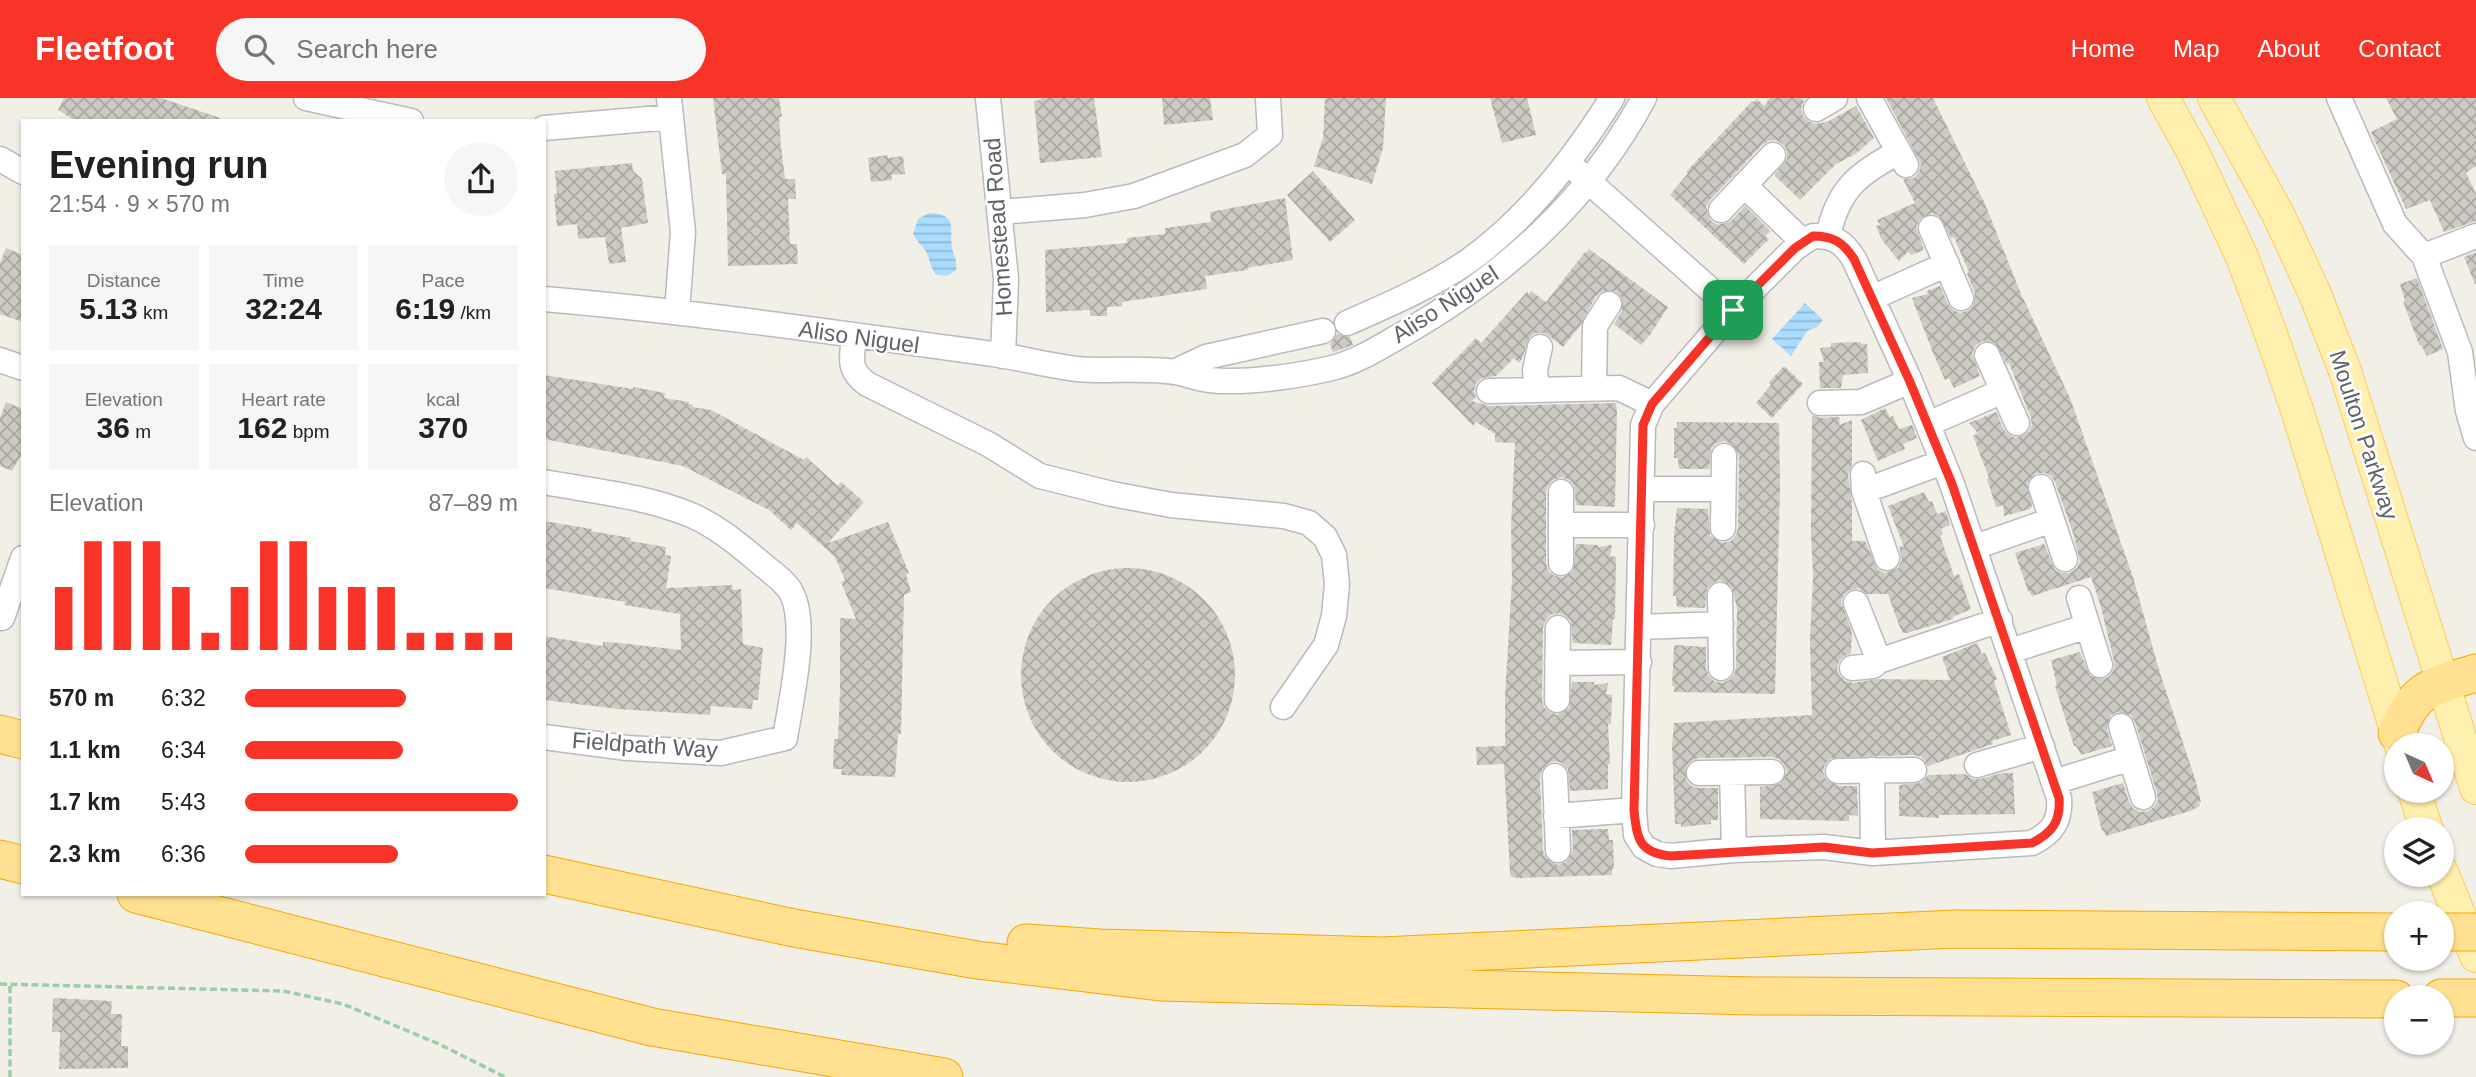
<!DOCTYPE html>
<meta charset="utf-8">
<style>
:root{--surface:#fff;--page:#f6f6f6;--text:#202124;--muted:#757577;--accent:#f83327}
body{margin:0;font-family:Helvetica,sans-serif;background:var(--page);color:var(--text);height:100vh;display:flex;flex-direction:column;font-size:26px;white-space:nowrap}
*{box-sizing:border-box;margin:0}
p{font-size:23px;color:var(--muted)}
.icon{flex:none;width:38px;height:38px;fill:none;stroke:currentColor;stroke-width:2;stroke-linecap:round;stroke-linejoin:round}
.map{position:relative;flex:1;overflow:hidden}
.panel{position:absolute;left:21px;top:21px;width:525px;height:777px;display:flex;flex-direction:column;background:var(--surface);border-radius:0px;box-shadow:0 2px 5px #0004}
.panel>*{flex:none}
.needle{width:46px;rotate:136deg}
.fabs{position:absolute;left:2384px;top:635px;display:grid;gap:14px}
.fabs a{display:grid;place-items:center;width:70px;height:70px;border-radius:50%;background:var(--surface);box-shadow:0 2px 5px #0004;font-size:35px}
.pin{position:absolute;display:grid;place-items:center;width:60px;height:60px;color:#fff;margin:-30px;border-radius:14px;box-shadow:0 4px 10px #0006}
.round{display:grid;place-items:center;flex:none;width:74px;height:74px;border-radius:37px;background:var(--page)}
.summary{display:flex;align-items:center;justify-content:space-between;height:119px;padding:0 28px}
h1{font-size:38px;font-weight:700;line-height:52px}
.figures{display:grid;grid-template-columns:repeat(3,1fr);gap:10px;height:119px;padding:7px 28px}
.figures div{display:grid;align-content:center;border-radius:0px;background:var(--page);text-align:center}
.figures b{font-size:30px;font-weight:700}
.figures small{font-size:19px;font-weight:400}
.figures p{font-size:19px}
.chart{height:196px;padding:14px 28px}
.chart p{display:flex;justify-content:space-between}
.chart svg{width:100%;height:126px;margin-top:7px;stroke:var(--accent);stroke-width:6}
ul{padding:0 28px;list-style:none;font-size:23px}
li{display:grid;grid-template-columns:112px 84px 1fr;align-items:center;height:52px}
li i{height:18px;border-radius:9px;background:var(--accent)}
header{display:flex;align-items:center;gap:42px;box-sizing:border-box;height:98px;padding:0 35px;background:var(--accent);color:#fff}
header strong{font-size:33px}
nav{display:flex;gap:38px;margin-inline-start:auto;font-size:24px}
.search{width:490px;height:63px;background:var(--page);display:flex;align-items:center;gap:18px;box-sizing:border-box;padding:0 24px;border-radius:38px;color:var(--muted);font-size:26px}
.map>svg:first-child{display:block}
</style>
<header>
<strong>Fleetfoot</strong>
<div class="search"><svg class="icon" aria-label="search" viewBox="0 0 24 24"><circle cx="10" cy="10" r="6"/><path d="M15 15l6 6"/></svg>Search here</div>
<nav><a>Home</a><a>Map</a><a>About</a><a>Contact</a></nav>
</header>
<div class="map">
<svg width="2476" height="979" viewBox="0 0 2476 979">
<defs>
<pattern id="water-rules" width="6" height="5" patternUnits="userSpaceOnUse" patternTransform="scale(1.75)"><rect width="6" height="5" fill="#aadcff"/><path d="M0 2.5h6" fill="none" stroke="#8eb6d2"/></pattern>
<pattern id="building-cross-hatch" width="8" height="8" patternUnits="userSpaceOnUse" patternTransform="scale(1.75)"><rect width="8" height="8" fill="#cdcac4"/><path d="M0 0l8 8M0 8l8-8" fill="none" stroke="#aaa8a3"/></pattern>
</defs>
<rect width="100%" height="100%" fill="#f2efe7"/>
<path fill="url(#water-rules)" d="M929 115C959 117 949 129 952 150 954 159 958 164 956 172L947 178 936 177C931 170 930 163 927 155 923 148 917 144 913 136L918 121Z
M1805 205 1823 222 1817 229 1807 233 1791 258 1772 241Z"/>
<path fill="url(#building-cross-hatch)" d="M64 0H161L220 20 219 23H76L58 12Z
M713 0H779L782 19H779L781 48 785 81H795L796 101H788L790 146H797L798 166 728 168 726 76H722Z
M1041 0H1094L1102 59 1040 65 1034 3 1041 2Z
M1162 0H1210L1213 22 1164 27Z
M1325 0H1386L1383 50 1372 86 1314 68 1323 40Z
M1490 0H1527L1536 37 1502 45Z
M1770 0H1801L1804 3 1801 10 1803 18 1808 23 1815 26 1827 24 1856 8 1874 40 1857 55 1836 66 1800 102 1774 77 1787 61V53L1784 47 1776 42 1768 43 1762 47 1710 102 1706 109 1710 122 1718 127 1731 123 1745 108 1770 133 1765 138 1769 141 1744 166 1670 97 1688 75 1686 74 1752 3 1754 4 1757 1 1764 8Z
M1886 0H1933L1985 106 2021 196 2070 300 2133 479 2159 572 2195 681 2201 704H2199L2200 708 2190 713 2106 738 2104 733H2102L2092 694 2123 685 2129 704 2133 710 2140 714 2148 713 2154 709 2158 702 2157 695 2135 624 2131 617 2117 614 2110 618 2107 632 2112 648 2081 657 2076 648H2074L2055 588H2057L2051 562 2080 554 2090 578 2104 581 2110 578 2114 571V563L2101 509 2091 479 2032 498 2029 493H2028L2015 455 2044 446 2055 472 2061 475H2070L2077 470 2080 463 2073 435 2055 384 2051 378 2045 375H2036L2027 385 2032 408 2030 411 2004 418 2003 407 1996 409 1987 381 1989 380 1973 338 1978 335 1969 325 1996 314 2004 332 2009 337 2016 340 2029 334 2032 327 2031 320 2009 265 2007 266 1995 245 1982 243 1975 248 1972 256 1980 278 1954 290 1949 280 1945 282 1933 255 1912 200 1928 196 1927 193 1940 188 1948 206 1953 212 1960 215 1967 213 1973 208 1975 195 1967 176 1969 174 1954 139 1951 140 1939 118 1932 115 1920 121 1916 129 1924 152 1911 157 1908 154 1899 163 1882 142 1876 128 1880 127 1877 122 1915 105 1903 81 1914 80 1919 74 1921 66Z
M2386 0H2476V68L2466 75 2476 96V123L2444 134 2430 102 2406 111 2371 34 2397 21Z
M888 57V60L903 58 905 76 891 77 892 82 871 84 868 60Z
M632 65 633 73 642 81 648 125 621 130 626 164 609 166 605 139 578 141 577 126 557 128 554 96H557L555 73Z
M1313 73 1355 122 1330 144 1287 97Z
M1285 100 1293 162 1247 170 1248 172 1205 178 1207 191 1122 204V208L1107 209V218H1090V212L1046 214 1045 152 1127 145V140L1165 136V130L1211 124 1210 114Z
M6 150 23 157V224L0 216V165Z
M1589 151 1668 209 1650 237 1641 247 1614 226 1622 213V200L1616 193H1603L1596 198 1580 228 1563 249 1545 235H1535L1529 240 1522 261 1519 265 1514 260 1496 278 1482 280 1476 285 1474 293 1476 299 1472 303 1489 308 1616 305 1617 314 1615 409 1576 407 1574 387 1569 382 1562 379 1553 382 1548 387 1546 394V465L1548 472 1553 477 1562 480 1573 473 1576 446 1598 447V449L1612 447 1610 458 1616 459 1615 521H1613L1611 547 1573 545 1571 523 1566 518 1559 515 1550 517 1545 523 1543 530 1542 602 1544 609 1549 614 1557 617 1569 610 1572 584H1594V587L1608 585 1606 596 1612 597 1611 626H1608L1610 666H1608V691L1570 693 1568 671 1562 665 1555 663 1547 666 1542 672 1540 679 1543 753 1546 760 1558 767 1566 764 1573 752 1572 732 1608 731 1609 742H1613L1614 771H1612V777L1520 780 1511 779 1510 774 1504 666 1477 667 1476 649 1505 648V598L1512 483 1511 428 1515 345 1495 344V336L1476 324 1473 328 1432 285 1476 240 1481 245 1527 194 1529 196 1531 193 1546 204 1585 154 1586 155Z
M2476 154V186H2475L2464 159Z
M2417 180 2443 251 2427 258 2421 247H2419L2403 203H2405L2400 186Z
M1337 236 1350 239 1353 247 1333 254 1330 246Z
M1861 244V246H1867L1868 275 1843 277 1841 290H1820L1819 264H1824L1820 250 1831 249V245Z
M1784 268 1803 286 1772 320 1756 305 1771 287 1769 284Z
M544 277 633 291V289L665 295 664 300 689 304 688 306 693 307V309L711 312 804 362 806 359 838 388 841 384 864 404 828 445 888 424 909 475 906 476 911 494 904 497 901 636H898L895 679 841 677 842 671H833L834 641H838L840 592V520L856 521 841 484 845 482 835 459 797 425 791 432 769 412 683 368 544 341Z
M6 304 23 311V354L12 373 0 368V320Z
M1885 310 1890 319 1893 318 1899 331 1912 327 1917 340 1903 346 1905 351 1878 363 1861 322Z
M1812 317 1820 320 1840 319 1839 327 1852 322V366L1848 377 1852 404V443H1865L1878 472 1885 475 1898 470 1902 462 1899 448 1904 449 1888 408 1924 394 1929 404 1932 403 1937 416 1946 413 1950 427 1941 431 1943 436 1940 438 1954 478 1959 476 1971 511 1953 519V521L1907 535H1903L1899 527 1888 496H1867L1859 490 1850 492 1844 496 1841 504 1852 534 1851 555 1844 558 1839 563 1837 571 1840 578 1845 583 1853 585 1878 581 1950 582 1942 559 1977 545 1982 556 1985 555 1997 581 1994 583 2011 637 1992 643 1993 646 1928 668 1922 659 1914 657 1831 660 1825 666 1823 674 1826 681 1838 688H1857L1858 718 1849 717V723L1760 721V689L1780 686 1787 674 1784 666 1779 661 1772 659 1698 660 1691 663 1686 668V682L1691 688 1699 690H1718V722H1711V726L1681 729V726H1675L1672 648 1674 625 1812 617 1810 543 1813 478 1811 436Z
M1677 324 1779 325 1780 387 1775 596 1674 594V588H1672L1674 547 1706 549V571L1709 578 1714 583 1722 585 1729 582 1734 577 1736 570 1737 510 1732 489 1720 482 1712 485 1707 490 1705 510 1677 509 1676 498H1673L1674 436 1677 410 1708 411 1710 438 1722 445 1731 443 1736 437 1738 430 1739 358 1732 346 1724 343 1716 345 1711 351 1709 371H1679L1678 360H1674V330H1677Z
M544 423 592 431 591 433 631 440 630 443 666 449 665 457 671 458 666 490 732 487 733 492 741 491 743 546 763 550 758 602H753L752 611 711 608 710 617 618 611 544 602V538L603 548V544L620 545 681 552 680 516 624 507 625 504 544 490Z
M1021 577a107 107 0 1 1 214 0a107 107 0 1 1-214 0Z
M2003 675H2013L2015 716 1939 717V720L1899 718V687L1921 685 1928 677 1965 676 1973 681H1980Z
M53 900 112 903 111 916H122L121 948H128V970L59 971 60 934H52Z"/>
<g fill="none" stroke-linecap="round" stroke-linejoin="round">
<g stroke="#b7babf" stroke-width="27">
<path id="minor" d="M306 0 411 23
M669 0 683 134 677 213
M988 0 1006 181 1003 258
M1869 0 1906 67
M2339 0 2395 126 2424 158 2460 254 2468 313 2476 340
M1816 11 1835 0
M544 30 671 19
M0 61 23 74
M1577 73 1733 212
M1744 87 1802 143
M1721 112 1773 57
M1000 114 1085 107 1134 98 1245 57 1270 37 1268 0
M1931 130 1961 200
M1813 138C1833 138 1843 143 1854 161L1910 283 1952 386 2059 700C2061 723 2052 735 2032 745L1873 755 1824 749 1734 752 1671 758 1657 756 1644 749 1636 737 1634 712 1643 327 1652 306 1733 212 1795 150Z
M1828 138C1838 92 1857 76 1897 55
M2424 158 2476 138
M1872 200 1947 166
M544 201C696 214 848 236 999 257 1025 261 1051 268 1077 271 1109 274 1143 269 1175 274 1187 276 1198 281 1210 282 1243 286 1299 278 1332 270 1357 264 1380 249 1403 236 1504 178 1588 104 1644 0
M1347 225C1388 207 1430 189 1467 164 1526 122 1574 61 1612 0
M854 238C852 261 847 271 867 286L988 346 1040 378 1112 396 1171 407 1284 418 1309 425 1325 439 1334 457 1337 486 1334 518 1326 547 1283 609
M1987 257 2017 325
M0 262 23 270
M1174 274 1206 259 1323 233
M1594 289 1595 228 1609 206
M1537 291 1535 272 1540 249
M1489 293 1619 290 1652 306
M1820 305 1861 304 1910 283
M1928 326 2003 293
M1863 376 1864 393 1887 460
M544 384C593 393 645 398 691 417 716 428 737 445 757 462 768 472 786 483 792 496 808 528 791 603 785 640L721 655 627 650 544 639
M2041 389 2065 461
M1642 391H1723
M1864 393 1943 364
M1561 427H1642
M1723 430 1724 358
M1975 449 2052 422
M1561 465V394
M1720 497 1721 570
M2079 500 2100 567
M0 520H2L23 460
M1640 529 1721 526
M2010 553 2088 528
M1879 563 2000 522
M1557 565 1639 564
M1852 570 1873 568 1879 563 1856 505
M1557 602 1558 530
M2121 628 2143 699
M1977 667 2042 648
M1872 672 1873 755
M1838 673 1914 672
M1699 675 1772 674
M1732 675 1734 752
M1555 678 1558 752
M2054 684 2131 660
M1556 718 1634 712"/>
</g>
<g stroke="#fdca54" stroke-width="34">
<path id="major" d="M2163 0 2193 54 2242 159 2271 236 2298 315 2401 648
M2214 0 2278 116 2315 196 2345 273 2476 690
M2414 693 2427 732
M2441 772 2476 858"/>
</g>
<g stroke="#f9a600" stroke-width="39">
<path id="highway" d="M2397 635C2414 590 2432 588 2476 575
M0 636 23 642
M0 761 23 767
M544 776 794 830 977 862 1160 884 1755 898 2396 901
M136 796 652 929 944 979
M1026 845 1100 850 1382 858 1955 831 2396 834
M2441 900H2476"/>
</g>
<path stroke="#9acda8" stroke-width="3.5" stroke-dasharray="7 3.5" stroke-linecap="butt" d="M0 886 283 893 343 906 439 946 505 979
M10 979V886"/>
<use href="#minor" stroke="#fff" stroke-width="24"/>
<use href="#major" stroke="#fff0af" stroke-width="32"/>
<use href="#highway" stroke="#ffe191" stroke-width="37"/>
<g stroke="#f9a600" stroke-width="39" stroke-linecap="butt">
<path id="highway-bridge" d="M2441 834H2476"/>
</g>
<use href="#highway-bridge" stroke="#ffe191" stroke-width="37"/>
</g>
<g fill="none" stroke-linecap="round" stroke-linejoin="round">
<g stroke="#fff" stroke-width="14">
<path id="route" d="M1813 138C1833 138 1843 144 1854 161L1910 284 1952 386 2059 700C2061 723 2052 735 2032 745L1872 755 1824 749 1671 758C1639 755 1637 741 1634 712L1643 327 1652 306 1733 212 1795 150Z"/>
</g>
<use href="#route" stroke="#f83327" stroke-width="9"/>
</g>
<g text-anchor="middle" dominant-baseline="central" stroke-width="5" stroke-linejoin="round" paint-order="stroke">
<g font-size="23" fill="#5e6369" stroke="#fff">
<text transform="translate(998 129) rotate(-94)">Homestead Road</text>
<text transform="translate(1445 206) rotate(-33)">Aliso Niguel</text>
<text transform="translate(859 239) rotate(8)">Aliso Niguel</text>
<text transform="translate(2364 337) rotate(72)">Moulton Parkway</text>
<text transform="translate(645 647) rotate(4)">Fieldpath Way</text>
</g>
</g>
</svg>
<div class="fabs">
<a><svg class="needle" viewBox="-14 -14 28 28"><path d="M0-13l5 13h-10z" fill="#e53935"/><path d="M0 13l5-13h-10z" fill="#757577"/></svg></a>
<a><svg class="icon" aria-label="layers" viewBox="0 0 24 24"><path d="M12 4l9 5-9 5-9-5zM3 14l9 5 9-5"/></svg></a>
<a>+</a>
<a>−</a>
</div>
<div class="pin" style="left:1733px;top:212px;background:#1e9e55"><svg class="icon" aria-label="arrive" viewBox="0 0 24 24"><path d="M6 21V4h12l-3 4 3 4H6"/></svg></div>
<section class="panel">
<div class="summary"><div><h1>Evening run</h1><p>21:54 · 9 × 570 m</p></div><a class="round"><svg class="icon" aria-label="share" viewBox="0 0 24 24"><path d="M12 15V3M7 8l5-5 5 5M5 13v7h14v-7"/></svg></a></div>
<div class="figures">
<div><p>Distance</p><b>5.13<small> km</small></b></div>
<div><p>Time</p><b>32:24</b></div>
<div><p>Pace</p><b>6:19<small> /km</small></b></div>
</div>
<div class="figures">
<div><p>Elevation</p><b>36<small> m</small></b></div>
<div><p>Heart rate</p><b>162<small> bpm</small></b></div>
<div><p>kcal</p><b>370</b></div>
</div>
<div class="chart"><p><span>Elevation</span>87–89 m</p>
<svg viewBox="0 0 160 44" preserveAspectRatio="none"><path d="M5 44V22M15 44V6M25 44V6M35 44V6M45 44V22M55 44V38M65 44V22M75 44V6M85 44V6M95 44V22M105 44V22M115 44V22M125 44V38M135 44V38M145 44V38M155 44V38"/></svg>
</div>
<ul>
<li><b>570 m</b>6:32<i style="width:59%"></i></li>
<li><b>1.1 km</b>6:34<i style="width:58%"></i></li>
<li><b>1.7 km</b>5:43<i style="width:100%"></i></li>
<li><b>2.3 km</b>6:36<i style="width:56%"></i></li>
</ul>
</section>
</div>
